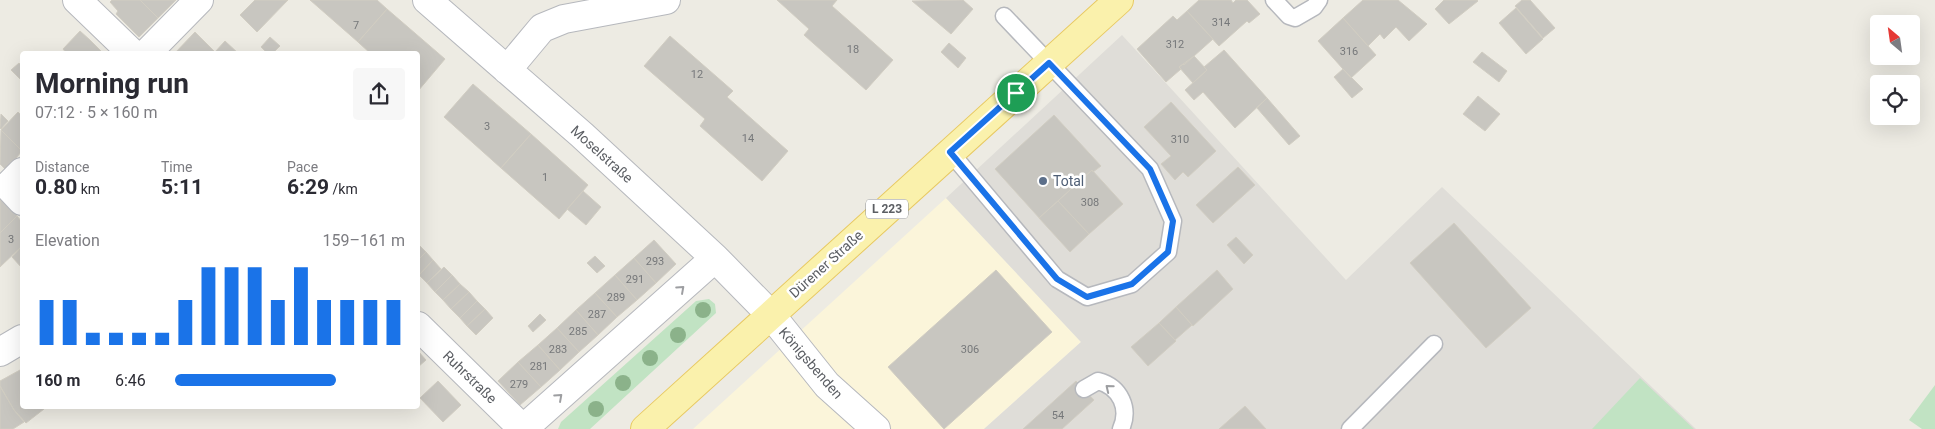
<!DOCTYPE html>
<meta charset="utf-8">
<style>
:root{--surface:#fff;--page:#f7f7f7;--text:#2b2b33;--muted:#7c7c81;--accent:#1a73e8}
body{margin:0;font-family:Roboto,sans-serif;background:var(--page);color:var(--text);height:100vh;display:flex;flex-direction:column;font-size:19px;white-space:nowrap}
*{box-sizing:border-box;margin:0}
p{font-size:16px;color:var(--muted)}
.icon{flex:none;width:28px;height:28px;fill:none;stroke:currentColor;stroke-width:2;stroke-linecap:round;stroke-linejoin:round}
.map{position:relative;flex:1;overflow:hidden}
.sheet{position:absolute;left:20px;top:51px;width:400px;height:358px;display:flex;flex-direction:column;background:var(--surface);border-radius:5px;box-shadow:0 5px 20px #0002}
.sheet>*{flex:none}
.needle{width:32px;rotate:331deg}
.buttons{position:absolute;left:1870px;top:15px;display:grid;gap:10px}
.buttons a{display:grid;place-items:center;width:50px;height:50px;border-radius:5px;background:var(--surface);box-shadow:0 5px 20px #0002;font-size:25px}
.pin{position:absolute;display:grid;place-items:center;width:42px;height:42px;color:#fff;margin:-21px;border:2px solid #fff;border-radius:50%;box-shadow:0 1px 5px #0007}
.round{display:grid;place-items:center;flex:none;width:52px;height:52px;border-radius:5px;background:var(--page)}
.head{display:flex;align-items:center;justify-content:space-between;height:85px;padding:0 15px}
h1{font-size:28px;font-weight:700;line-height:38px}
.metrics{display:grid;grid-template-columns:repeat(3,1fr);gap:8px;height:85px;padding:5px 15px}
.metrics div{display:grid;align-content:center}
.metrics b{font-size:21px;font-weight:700}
.metrics small{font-size:14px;font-weight:400}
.metrics p{font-size:14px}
.chart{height:140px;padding:10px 15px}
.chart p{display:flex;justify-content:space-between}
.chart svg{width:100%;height:90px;margin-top:5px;stroke:var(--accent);stroke-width:6}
ul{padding:0 15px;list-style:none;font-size:16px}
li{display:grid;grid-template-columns:80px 60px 1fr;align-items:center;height:38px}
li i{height:12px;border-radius:6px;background:var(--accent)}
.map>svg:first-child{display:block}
</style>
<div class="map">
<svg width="1935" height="429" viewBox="0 0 1935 429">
<rect width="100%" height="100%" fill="#edebe3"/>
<path fill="#fbf5da" d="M946 198 1081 342 984 429H693Z"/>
<path fill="#dfddd8" d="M1122 35 1346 280 1442 187 1696 429H984L1081 342 946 198Z"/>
<path fill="#c1e3c3" d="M709 299 715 304 716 313 590 429H558L561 422 696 301Z
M1640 378 1694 429H1592Z
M1935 385V429H1922L1909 420Z"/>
<path fill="#c8c6c0" stroke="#d1cdc2" d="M112 0H140L158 18 139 37 116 14 118 11 110 2Z
M140 0H176L158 18Z
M255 0H288L257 32 240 15Z
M310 0H377L387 9 358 42Z
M777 0H837L832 6 893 60 866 90 804 35 809 29Z
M963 0 973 9 951 34 912 1Z
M1199 0H1231L1233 3 1236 0H1247L1260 14 1249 23 1247 21 1219 46 1187 11Z
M1363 0H1398L1427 24 1409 41 1396 27 1384 39 1380 34 1368 46 1343 18Z
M1444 0H1477L1478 1 1449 24 1435 9Z
M1522 0H1530L1555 28 1543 38 1515 6Z
M1516 8 1543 39 1526 54 1499 23Z
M387 9 445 59 418 91V54H371L358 42Z
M1187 11 1213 39 1184 65 1183 64 1179 67 1181 69 1166 82 1137 49 1173 16 1177 20Z
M1343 18 1376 55 1351 78 1318 41Z
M80 31 90 40 104 54H67L63 49Z
M195 32 214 51 212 54H174Z
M670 36 733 91 727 97 788 151 762 181 700 126 705 119 644 66Z
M270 37 280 46 272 54H268L261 47Z
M225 41 239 54H212L215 52Z
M949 43 966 58 958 68 941 52Z
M1224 50 1267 98 1235 128 1203 92 1194 100 1185 90 1207 70 1204 67Z
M1482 52 1507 71 1499 82 1473 62Z
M1194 56 1207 70 1193 83 1179 67Z
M19 63 22 66V81L11 70Z
M1343 69 1363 89 1352 98 1334 77Z
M473 84 531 134 501 168 444 117Z
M1478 96 1500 114 1485 131 1463 114Z
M1267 98 1300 136 1289 145 1257 108Z
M1171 102 1216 151 1188 177 1183 172 1175 180 1161 164 1171 156 1144 127Z
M18 112 22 116V151L1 130Z
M1 114 8 121 1 129 0 128Z
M1054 115 1101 166 1093 172 1092 170 1039 218 1041 220 995 169Z
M1 130 22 151 6 170 0 164Z
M531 134 588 185 559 219 501 168Z
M1238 167 1255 185 1213 223 1196 205Z
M1092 170 1123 204 1089 234 1058 201Z
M583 191 601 207 586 225 567 209Z
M0 199 17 216 0 233Z
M1058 201 1089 234 1070 252 1039 218Z
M17 216 22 222V246L0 267V233Z
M1454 223 1531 308 1486 348 1410 263Z
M1236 237 1253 255 1244 264 1227 245Z
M654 240 676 264 656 283 634 258Z
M418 244 426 252 418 260Z
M22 246V268L12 257Z
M426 252 433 260 419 275 418 260Z
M595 256 605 266 597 273 587 263Z
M634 258 656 283 637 300 615 275Z
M433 260 441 269 427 283 419 275Z
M444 267 452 275 435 292 427 283Z
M996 270 1052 332 944 429 888 367Z
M1217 270 1233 289 1193 326 1176 307Z
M452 275 460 284 443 300 435 292Z
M615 275 637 300 617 317 595 293Z
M460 284 469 292 451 309 443 300Z
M469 292 477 301 460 318 451 309Z
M595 293 617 317 598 335 576 310Z
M477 301 485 309 467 326 460 318Z
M1176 307 1192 325 1175 340 1159 323Z
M485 309 493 318 476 335 467 326Z
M576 310 598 335 579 352 557 328Z
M540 314 546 320 533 332 528 326Z
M1159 323 1176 341 1148 366 1131 347Z
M557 328 579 352 560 370 538 345Z
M538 345 560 370 541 387 518 362Z
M418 351 426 360 418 367Z
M518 362 541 387 520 405 498 381Z
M20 370 22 375V406H42L44 409 26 423 14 410 0 386V381Z
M438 381 461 405 443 422 420 398Z
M1076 381 1094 400 1062 429H1023Z
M0 386 14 410 24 422 13 429H0Z
M1245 406 1266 429H1219Z"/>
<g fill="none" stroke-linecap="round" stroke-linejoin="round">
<g stroke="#b6b8bd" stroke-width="19">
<path id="service" d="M1274 0 1289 16 1295 18 1314 7 1319 0
M950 152 1057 279 1087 297 1132 284 1168 252 1173 221 1150 169 1004 16
M1084 389 1098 381C1121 387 1130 409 1121 429
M1350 429 1434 344"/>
</g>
<g stroke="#b6b8bd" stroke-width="30">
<path id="minor" d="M77 0 133 54
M427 0 582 135 715 258 771 315 827 385 876 429
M146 54 199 0
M507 70 542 28 564 19 666 0
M22 172 8 186 22 201
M418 326 523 429
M0 352 22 339
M523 429 715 258"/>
</g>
<g stroke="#e8c962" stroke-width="30">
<path id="primary" d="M645 429 1119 0"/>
</g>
<use href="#service" stroke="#fff" stroke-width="16"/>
<use href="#minor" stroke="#fff" stroke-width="28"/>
<use href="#primary" stroke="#faf1ac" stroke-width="28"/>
</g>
<g fill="#8bb28a">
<circle cx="703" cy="310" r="8"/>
<circle cx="678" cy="335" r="8"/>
<circle cx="650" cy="358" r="8"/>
<circle cx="623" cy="383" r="8"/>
<circle cx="596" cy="409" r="8"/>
</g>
<defs><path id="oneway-chevron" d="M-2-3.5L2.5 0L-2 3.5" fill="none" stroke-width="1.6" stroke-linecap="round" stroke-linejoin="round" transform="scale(1.25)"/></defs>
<g stroke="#9d9ea1">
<use href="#oneway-chevron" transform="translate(681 289) rotate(-42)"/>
<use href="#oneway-chevron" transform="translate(1109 388) rotate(-141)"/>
<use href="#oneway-chevron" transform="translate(559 397) rotate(-42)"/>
</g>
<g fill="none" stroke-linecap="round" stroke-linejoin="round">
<g stroke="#fff" stroke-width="10">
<path id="route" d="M1049 63 1150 169 1173 221 1168 252 1132 284 1087 297 1057 279 950 152Z"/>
</g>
<use href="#route" stroke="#1a73e8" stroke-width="6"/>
</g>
<circle fill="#5c6f8a" stroke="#fff" stroke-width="2" cx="1043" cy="181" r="5"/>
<g text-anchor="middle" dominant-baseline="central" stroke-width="5" stroke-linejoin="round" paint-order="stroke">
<g font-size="11" fill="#76787a">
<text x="1221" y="22">314</text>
<text x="356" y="25">7</text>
<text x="1175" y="44">312</text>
<text x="853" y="49">18</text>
<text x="1349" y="51">316</text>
<text x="697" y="74">12</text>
<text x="487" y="126">3</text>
<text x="748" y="138">14</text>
<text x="1180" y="139">310</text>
<text x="545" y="177">1</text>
<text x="1090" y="202">308</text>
<text x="11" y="239">3</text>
<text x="655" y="261">293</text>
<text x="635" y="279">291</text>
<text x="616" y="297">289</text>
<text x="597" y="314">287</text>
<text x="578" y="331">285</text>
<text x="558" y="349">283</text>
<text x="970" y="349">306</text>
<text x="539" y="366">281</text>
<text x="519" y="384">279</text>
<text x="1058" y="415">54</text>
</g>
<rect fill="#fff" stroke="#8c8e92" stroke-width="1" x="866" y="199.5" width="42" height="19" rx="4"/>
<g font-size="12" font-weight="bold" fill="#5b5e63">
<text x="887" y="209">L 223</text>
</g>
<g font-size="14" fill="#5b5e63" stroke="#fff">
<text transform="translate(602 154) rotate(42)">Moselstraße</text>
<text transform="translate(826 264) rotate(-42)">Dürener Straße</text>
<text transform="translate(811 363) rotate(49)">Königsbenden</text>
<text transform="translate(470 377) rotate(44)">Ruhrstraße</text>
</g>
<g font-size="14" fill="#4e5e75" stroke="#fff" text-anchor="start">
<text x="1053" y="181">Total</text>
</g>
</g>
</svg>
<div class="buttons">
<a><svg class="needle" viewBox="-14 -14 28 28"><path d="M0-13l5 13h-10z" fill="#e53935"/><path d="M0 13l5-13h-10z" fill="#7c7c81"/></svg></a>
<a><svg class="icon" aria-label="locate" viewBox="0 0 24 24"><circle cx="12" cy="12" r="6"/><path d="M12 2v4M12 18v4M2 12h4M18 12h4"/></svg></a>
</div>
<div class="pin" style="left:1016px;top:93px;background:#1e9e55"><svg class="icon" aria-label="arrive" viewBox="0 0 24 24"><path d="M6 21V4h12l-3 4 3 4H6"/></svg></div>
<section class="sheet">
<div class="head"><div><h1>Morning run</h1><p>07:12 · 5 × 160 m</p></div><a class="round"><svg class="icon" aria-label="share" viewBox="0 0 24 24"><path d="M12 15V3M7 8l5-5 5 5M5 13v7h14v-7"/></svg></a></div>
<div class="metrics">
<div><p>Distance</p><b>0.80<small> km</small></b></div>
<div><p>Time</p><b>5:11</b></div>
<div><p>Pace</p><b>6:29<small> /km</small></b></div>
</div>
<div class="chart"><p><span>Elevation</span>159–161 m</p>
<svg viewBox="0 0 160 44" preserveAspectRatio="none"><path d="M5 44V22M15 44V22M25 44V38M35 44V38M45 44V38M55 44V38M65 44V22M75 44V6M85 44V6M95 44V6M105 44V22M115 44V6M125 44V22M135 44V22M145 44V22M155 44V22"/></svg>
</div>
<ul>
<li><b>160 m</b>6:46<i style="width:70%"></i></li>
</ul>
</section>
</div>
